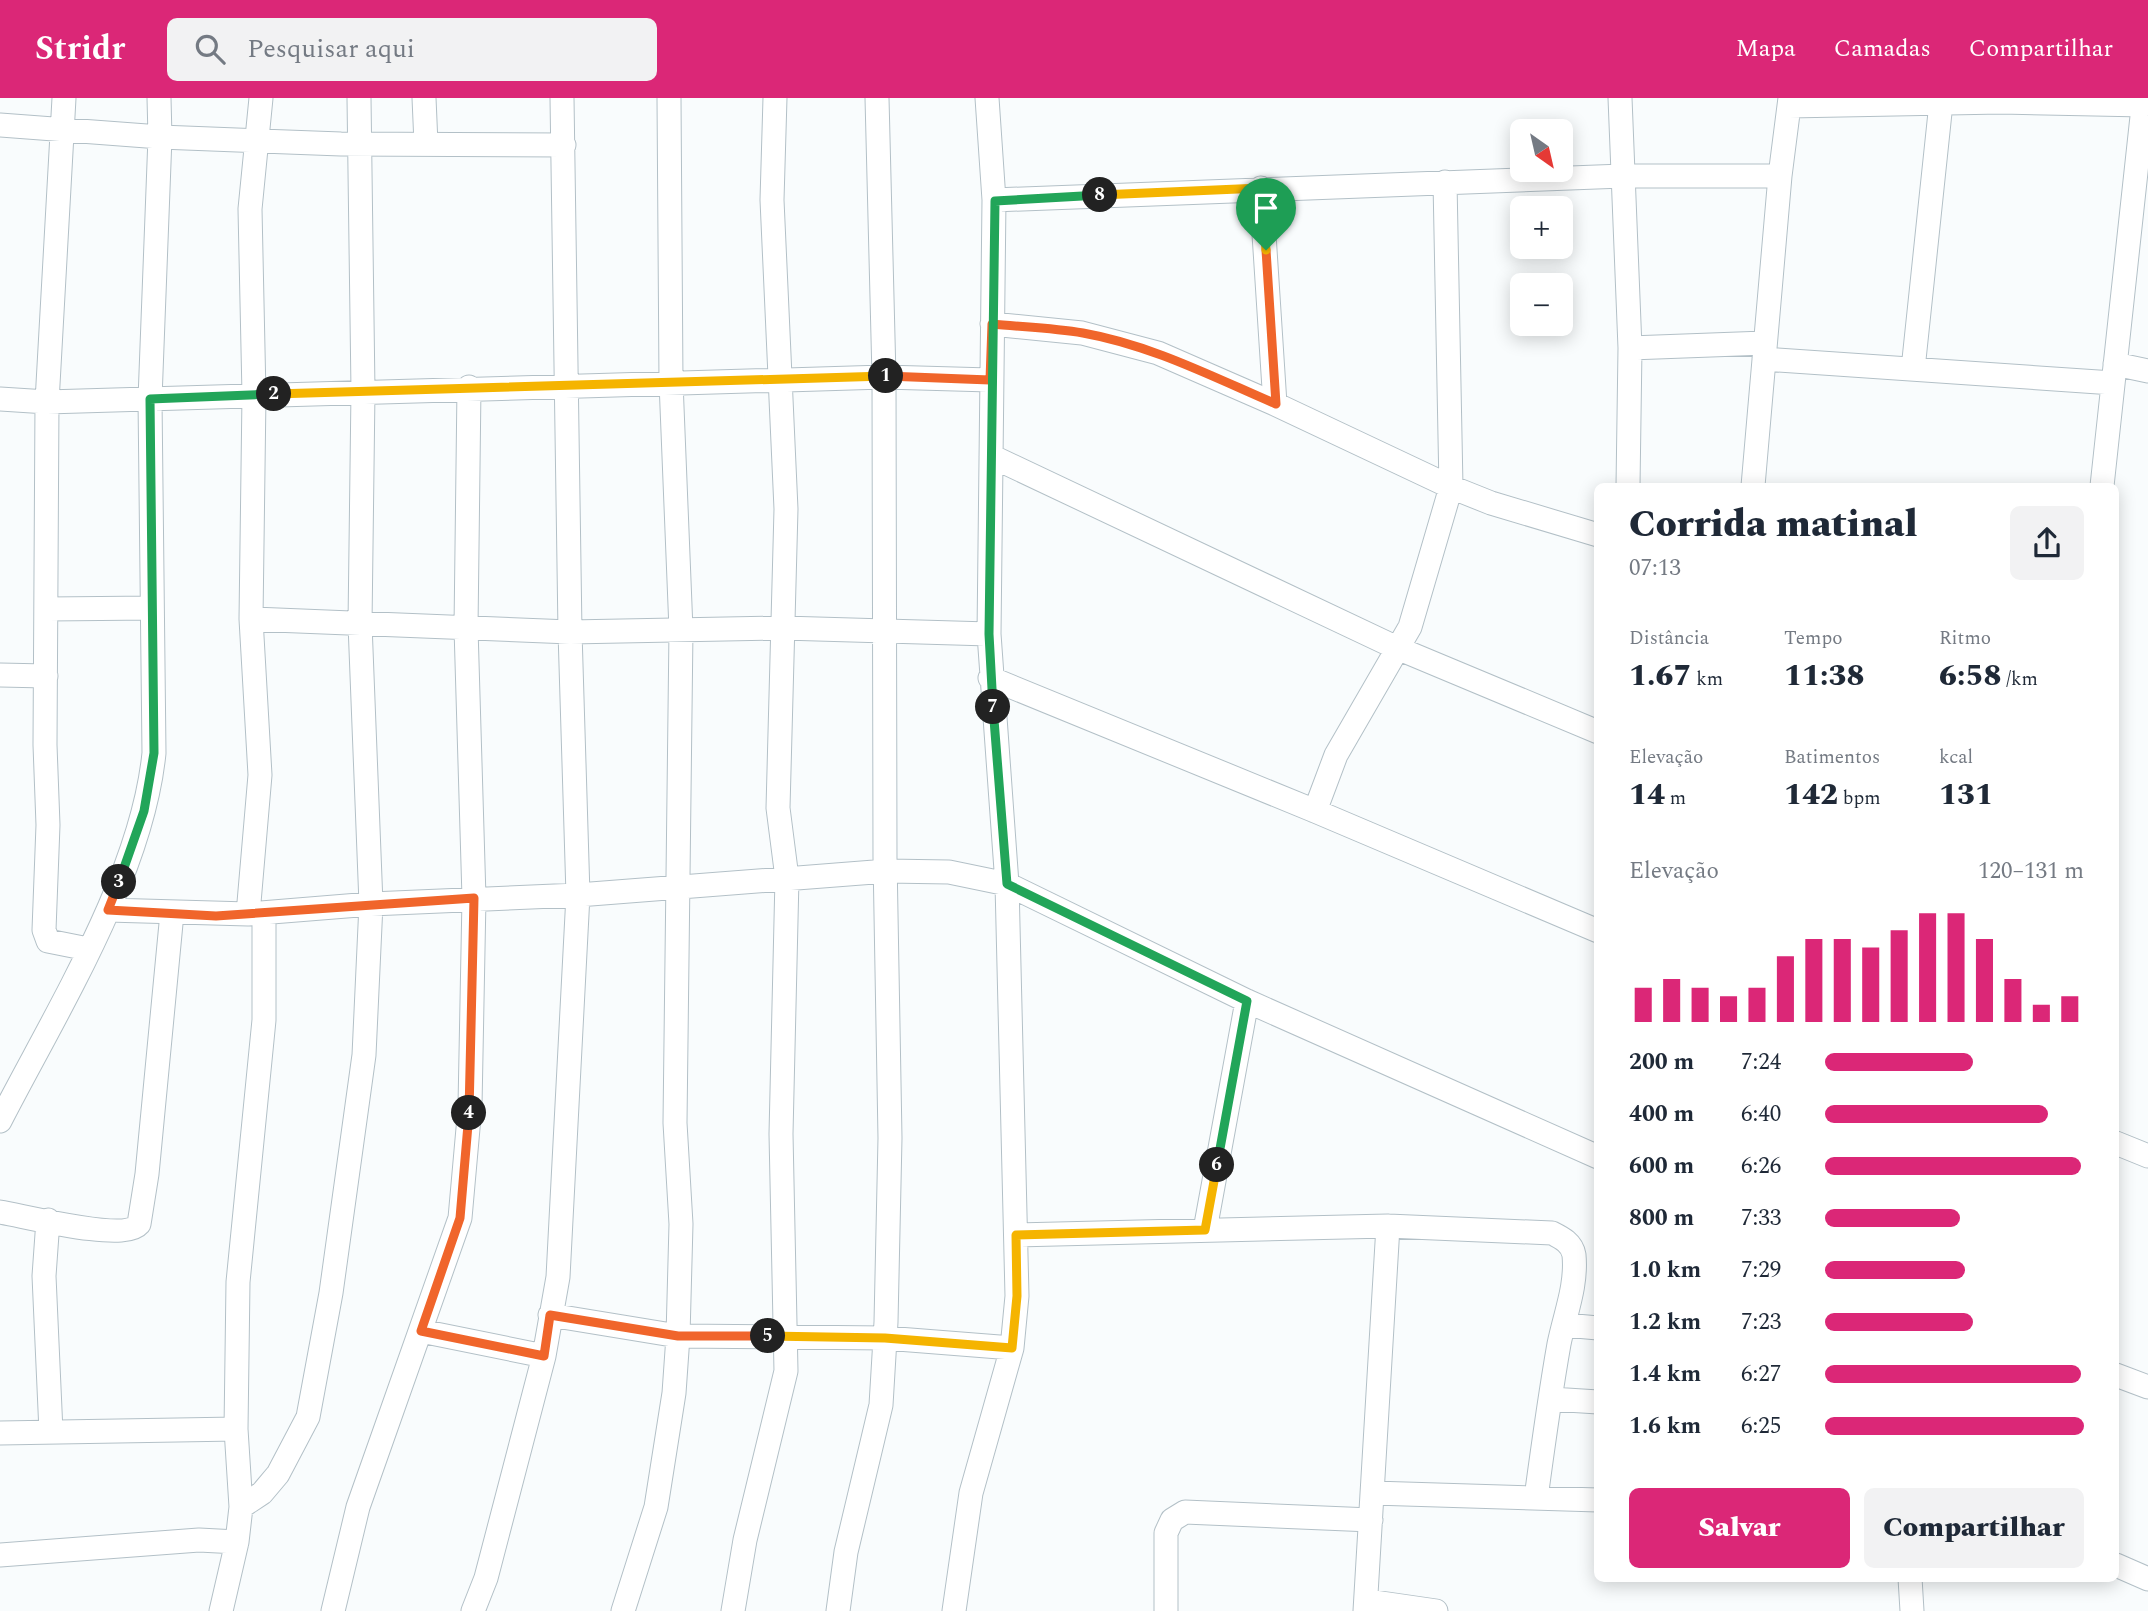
<!DOCTYPE html>
<html lang="pt">
<meta charset="utf-8">
<style>
:root{--surface:#fff;--page:#f2f2f3;--text:#1f2937;--muted:#747a83;--accent:#db2777}
body{margin:0;font-family:Spectral,serif;background:var(--page);color:var(--text);height:100vh;display:flex;flex-direction:column;font-size:26px;white-space:nowrap}
*{box-sizing:border-box;margin:0}
p{font-size:23px;color:var(--muted)}
.icon{flex:none;width:38px;height:38px;fill:none;stroke:currentColor;stroke-width:2;stroke-linecap:round;stroke-linejoin:round}
.map{position:relative;flex:1;overflow:hidden}
.details{position:absolute;left:1594px;top:385px;width:525px;height:1099px;display:flex;flex-direction:column;background:var(--surface);border-radius:10px;box-shadow:0 4px 18px #0003}
.details>*{flex:none}
.needle{width:46px;rotate:146deg}
.controls{position:absolute;left:1510px;top:21px;display:grid;gap:14px}
.controls a{display:grid;place-items:center;width:63px;height:63px;border-radius:10px;background:var(--surface);box-shadow:0 4px 18px #0003;font-size:35px}
.pin{position:absolute;display:grid;place-items:center;width:60px;height:60px;color:#fff;margin:-72px -30px;border-radius:50% 50% 50% 0;rotate:-45deg;box-shadow:0 0 7px #0007}
.pin .icon{rotate:45deg}
.km{position:absolute;width:35px;height:35px;margin:-18px;border-radius:50%;background:#222;color:#fff;font-size:19px;line-height:35px;text-align:center}
.round{display:grid;place-items:center;flex:none;width:74px;height:74px;border-radius:10px;background:var(--page)}
.headline{display:flex;align-items:center;justify-content:space-between;height:119px;padding:0 35px}
h1{font-size:38px;font-weight:800;line-height:52px}
.stats{display:grid;grid-template-columns:repeat(3,1fr);gap:10px;height:119px;padding:7px 35px}
.stats div{display:grid;align-content:center}
.stats b{font-size:30px;font-weight:800}
.stats small{font-size:19px;font-weight:400}
.stats p{font-size:19px}
.chart{height:196px;padding:14px 35px}
.chart p{display:flex;justify-content:space-between}
.chart svg{width:100%;height:126px;margin-top:7px;stroke:var(--accent);stroke-width:6}
.action{display:flex;gap:14px;margin-top:auto;padding:14px 35px}
.action a{flex:1;height:80px;border-radius:10px;background:var(--accent);color:#fff;font-size:28px;font-weight:800;line-height:80px;text-align:center}
.action a+a{background:var(--page);color:var(--text)}
ul{padding:0 35px;list-style:none;font-size:23px}
li{display:grid;grid-template-columns:112px 84px 1fr;align-items:center;height:52px}
li i{height:18px;border-radius:9px;background:var(--accent)}
header{display:flex;align-items:center;gap:42px;box-sizing:border-box;height:98px;padding:0 35px;background:var(--accent);color:#fff}
header strong{font-size:33px}
nav{display:flex;gap:38px;margin-inline-start:auto;font-size:24px}
.search{width:490px;height:63px;background:var(--page);display:flex;align-items:center;gap:18px;box-sizing:border-box;padding:0 24px;border-radius:10px;color:var(--muted);font-size:26px}
.map>svg:first-child{display:block}
</style>
<header>
<strong>Stridr</strong>
<div class="search"><svg class="icon" aria-label="search" viewBox="0 0 24 24"><circle cx="10" cy="10" r="6"/><path d="M15 15l6 6"/></svg>Pesquisar aqui</div>
<nav><a>Mapa</a><a>Camadas</a><a>Compartilhar</a></nav>
</header>
<div class="map">
<svg width="2148" height="1513" viewBox="0 0 2148 1513">
<rect width="100%" height="100%" fill="#f9fcfd"/>
<g fill="none" stroke-linecap="round" stroke-linejoin="round">
<g stroke="#b3c0c7" stroke-width="25">
<path id="minor" d="M64 0 47 304 45 647 48 727 44 832 48 843 88 851
M424 0 426 46
M1620 0 1630 250 1628 388
M1789 8 2001 4 2144 7
M0 27 160 39 341 46 564 47
M1261 90 1275 306
M994 102 1623 78H1780
M992 226 1082 235 1158 255 1275 306 1451 389 1491 405 1598 437
M1630 250 1765 245
M1764 261 2113 285
M2115 266 2148 273
M1913 271 1941 5
M0 301 47 304 884 279 990 282
M991 358 1397 550 1598 634
M1753 388 1780 78 1790 0
M2102 388 2144 0
M48 511 152 510
M251 521 570 534 783 530 989 536
M0 577 46 578
M990 580 1315 713 1598 833
M1315 713 1336 657 1410 529 1451 389 1445 84
M108 812 248 816 371 806 578 797 887 773 949 774 1007 786 1247 903 1598 1059
M248 816 260 677 251 521 254 297 250 111 261 0
M0 1023C56 914 142 777 154 655L150 301 160 39 159 0
M2116 1045 2148 1058
M0 1114C25 1118 124 1144 139 1126L147 1076 172 815
M48 1122 44 1178 51 1334
M1205 1132 1247 903
M1016 1137 1388 1128 1552 1135C1562 1140 1572 1145 1574 1157 1577 1188 1565 1216 1559 1246 1550 1297 1543 1348 1536 1400
M550 1217 678 1238 885 1240 1012 1250
M1565 1227 1598 1230
M421 1233 544 1258
M2116 1277 2148 1289
M1551 1301 1598 1304
M0 1335 236 1331
M1373 1395 1598 1402
M241 1409 262 1395 278 1376 308 1319 331 1195 364 957 371 806 360 526 363 293 359 0
M0 1457 199 1442 237 1444 241 1409 236 1331 238 1184 264 922V815
M2116 1467 2148 1481
M1910 1480 1912 1513
M1367 1503 1436 1513
M221 1513 237 1444
M333 1513 358 1409 460 1120 470 1008 474 800 466 530 469 289
M473 1513 486 1480 544 1258 558 1179 578 797 570 534 562 0
M623 1513 656 1409 674 1295 678 1238 681 1126 675 1025 681 532 671 284 669 0
M733 1513 745 1442 786 1273 781 1036 787 780 778 710 786 411 772 102 775 0
M838 1513 846 1454 881 1307 886 1224 890 1040 885 760 884 279 877 0
M954 1513 971 1395 1012 1250 1017 1198 1007 786 989 536 994 102 987 0
M1166 1513V1435L1172 1422 1185 1414 1371 1422
M1365 1513 1388 1128"/>
</g>
<use href="#minor" stroke="#fff" stroke-width="23"/>
</g>
<g fill="none" stroke-linecap="round" stroke-linejoin="round">
<g stroke="#fff" stroke-width="14">
<path id="split-1" d="M886 278 990 282 992 226C1022 229 1053 230 1083 235 1151 247 1213 279 1276 306L1266 152"/>
</g>
<g stroke="#fff" stroke-width="14">
<path id="split-2" d="M274 296 886 278"/>
</g>
<g stroke="#fff" stroke-width="14">
<path id="split-3" d="M119 784 144 713 154 655 150 301 274 296"/>
</g>
<g stroke="#fff" stroke-width="14">
<path id="split-4" d="M119 784 108 812 216 818 474 800 469 1015"/>
</g>
<g stroke="#fff" stroke-width="14">
<path id="split-5" d="M469 1015 460 1120 421 1233 544 1258 550 1217 678 1238H768"/>
</g>
<g stroke="#fff" stroke-width="14">
<path id="split-6" d="M768 1238 885 1240 1012 1250 1017 1198 1016 1137 1205 1132 1217 1067"/>
</g>
<g stroke="#fff" stroke-width="14">
<path id="split-7" d="M993 609 1007 786 1247 903 1217 1067"/>
</g>
<g stroke="#fff" stroke-width="14">
<path id="split-8" d="M993 609 989 536 995 103 1100 97"/>
</g>
<g stroke="#fff" stroke-width="14">
<path id="split-9" d="M1100 97 1261 90 1266 152"/>
</g>
<use href="#split-1" stroke="#f0652b" stroke-width="9"/>
<use href="#split-2" stroke="#f5b400" stroke-width="9"/>
<use href="#split-3" stroke="#22a559" stroke-width="9"/>
<use href="#split-4" stroke="#f0652b" stroke-width="9"/>
<use href="#split-5" stroke="#f0652b" stroke-width="9"/>
<use href="#split-6" stroke="#f5b400" stroke-width="9"/>
<use href="#split-7" stroke="#22a559" stroke-width="9"/>
<use href="#split-8" stroke="#22a559" stroke-width="9"/>
<use href="#split-9" stroke="#f5b400" stroke-width="9"/>
</g>
</svg>
<div class="controls">
<a><svg class="needle" viewBox="-14 -14 28 28"><path d="M0-13l5 13h-10z" fill="#e53935"/><path d="M0 13l5-13h-10z" fill="#747a83"/></svg></a>
<a>+</a>
<a>−</a>
</div>
<div class="pin" style="left:1266px;top:152px;background:#1e9e55"><svg class="icon" aria-label="arrive" viewBox="0 0 24 24"><path d="M6 21V4h12l-3 4 3 4H6"/></svg></div>
<b class="km" style="left:886px;top:278px">1</b>
<b class="km" style="left:274px;top:296px">2</b>
<b class="km" style="left:119px;top:784px">3</b>
<b class="km" style="left:469px;top:1015px">4</b>
<b class="km" style="left:768px;top:1238px">5</b>
<b class="km" style="left:1217px;top:1067px">6</b>
<b class="km" style="left:993px;top:609px">7</b>
<b class="km" style="left:1100px;top:97px">8</b>
<section class="details">
<div class="headline"><div><h1>Corrida matinal</h1><p>07:13</p></div><a class="round"><svg class="icon" aria-label="share" viewBox="0 0 24 24"><path d="M12 15V3M7 8l5-5 5 5M5 13v7h14v-7"/></svg></a></div>
<div class="stats">
<div><p>Distância</p><b>1.67<small> km</small></b></div>
<div><p>Tempo</p><b>11:38</b></div>
<div><p>Ritmo</p><b>6:58<small> /km</small></b></div>
</div>
<div class="stats">
<div><p>Elevação</p><b>14<small> m</small></b></div>
<div><p>Batimentos</p><b>142<small> bpm</small></b></div>
<div><p>kcal</p><b>131</b></div>
</div>
<div class="chart"><p><span>Elevação</span>120–131 m</p>
<svg viewBox="0 0 160 44" preserveAspectRatio="none"><path d="M5 44V32M15 44V29M25 44V32M35 44V35M45 44V32M55 44V21M65 44V15M75 44V15M85 44V18M95 44V12M105 44V6M115 44V6M125 44V15M135 44V29M145 44V38M155 44V35"/></svg>
</div>
<ul>
<li><b>200 m</b>7:24<i style="width:57%"></i></li>
<li><b>400 m</b>6:40<i style="width:86%"></i></li>
<li><b>600 m</b>6:26<i style="width:99%"></i></li>
<li><b>800 m</b>7:33<i style="width:52%"></i></li>
<li><b>1.0 km</b>7:29<i style="width:54%"></i></li>
<li><b>1.2 km</b>7:23<i style="width:57%"></i></li>
<li><b>1.4 km</b>6:27<i style="width:99%"></i></li>
<li><b>1.6 km</b>6:25<i style="width:100%"></i></li>
</ul>
<div class="action"><a>Salvar</a><a>Compartilhar</a></div>
</section>
</div>
